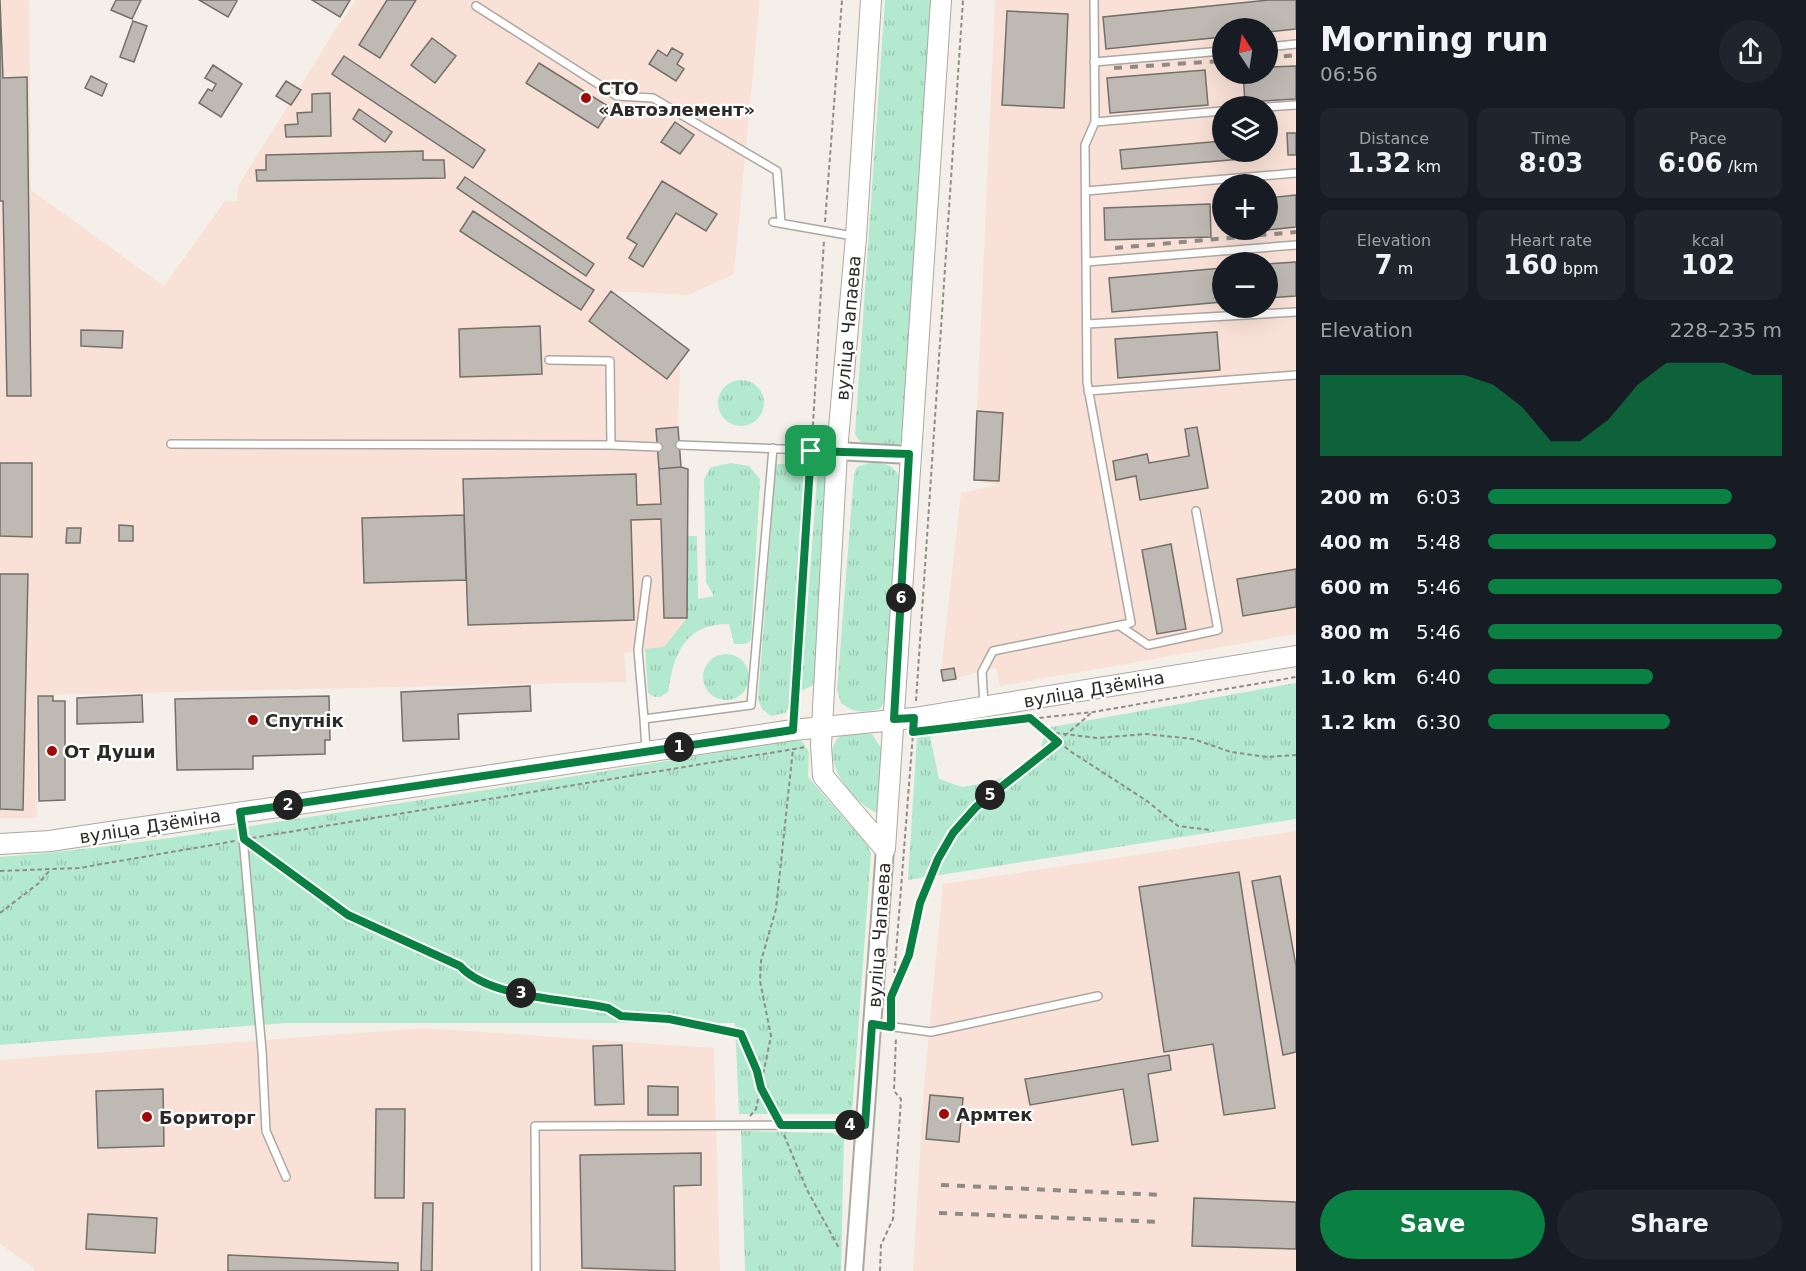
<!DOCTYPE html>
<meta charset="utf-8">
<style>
:root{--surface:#171b24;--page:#20242c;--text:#f1f3f6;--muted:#9ea1a6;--accent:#0b8043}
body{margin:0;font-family:"DejaVu Sans",sans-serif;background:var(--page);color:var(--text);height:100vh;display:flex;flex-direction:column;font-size:22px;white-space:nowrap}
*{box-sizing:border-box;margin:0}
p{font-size:20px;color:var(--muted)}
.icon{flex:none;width:33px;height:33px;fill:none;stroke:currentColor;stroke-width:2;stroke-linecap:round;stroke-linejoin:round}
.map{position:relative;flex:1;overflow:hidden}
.sheet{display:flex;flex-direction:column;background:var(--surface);width:510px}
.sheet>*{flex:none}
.needle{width:39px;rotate:348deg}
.fabs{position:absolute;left:1212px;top:18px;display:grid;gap:12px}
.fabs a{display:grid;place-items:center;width:66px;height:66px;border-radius:50%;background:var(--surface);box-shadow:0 6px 24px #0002;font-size:30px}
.pin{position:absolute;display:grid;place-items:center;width:51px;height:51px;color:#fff;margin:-26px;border-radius:12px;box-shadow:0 3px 9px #0006}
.km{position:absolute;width:30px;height:30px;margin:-15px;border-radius:50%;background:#222;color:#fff;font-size:16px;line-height:30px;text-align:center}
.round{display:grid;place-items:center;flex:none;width:63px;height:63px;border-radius:32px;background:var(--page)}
.headline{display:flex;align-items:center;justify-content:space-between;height:102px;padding:0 24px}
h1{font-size:33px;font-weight:700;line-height:45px}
.figures{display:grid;grid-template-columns:repeat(3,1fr);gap:9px;height:102px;padding:6px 24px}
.figures div{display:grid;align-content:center;border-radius:12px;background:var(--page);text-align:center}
.figures b{font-size:26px;font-weight:700}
.figures small{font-size:16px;font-weight:400}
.figures p{font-size:16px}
.chart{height:168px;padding:12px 24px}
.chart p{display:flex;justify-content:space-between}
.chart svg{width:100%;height:108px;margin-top:6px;fill:var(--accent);opacity:.7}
.primary-button{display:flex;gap:12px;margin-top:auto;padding:12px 24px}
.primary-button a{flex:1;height:69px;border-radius:36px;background:var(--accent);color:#fff;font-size:24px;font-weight:700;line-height:69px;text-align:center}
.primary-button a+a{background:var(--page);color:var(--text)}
ul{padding:0 24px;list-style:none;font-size:20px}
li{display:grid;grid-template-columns:96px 72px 1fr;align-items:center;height:45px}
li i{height:15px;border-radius:8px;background:var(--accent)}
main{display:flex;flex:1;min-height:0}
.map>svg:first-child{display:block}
</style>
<main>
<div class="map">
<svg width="1296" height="1271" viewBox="0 0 1296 1271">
<defs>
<pattern id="grass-tufts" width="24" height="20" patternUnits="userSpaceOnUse" patternTransform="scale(1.5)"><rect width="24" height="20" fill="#b3e9cf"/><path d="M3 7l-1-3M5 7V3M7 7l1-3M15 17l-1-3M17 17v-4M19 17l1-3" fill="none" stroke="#9ac8b2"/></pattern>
</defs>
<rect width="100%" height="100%" fill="#f4f0e9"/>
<path fill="#f9e1d7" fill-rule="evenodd" d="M0 0H29L31 190 164 286 225 201H237L238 186 332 35 356 0H760L734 274 689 295 612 291 689 350 680 363 678 427 687 618 664 647 624 653 627 682 36 695 37 818H0Z
M995 0H1296V634L1000 686 996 668 943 681 941 670 961 493 997 485 974 480ZM1222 28H1268V74H1222ZM1222 106H1268V152H1222ZM1222 184H1268V230H1222ZM1222 262H1268V308H1222Z
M1296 831V1271H913L924 1086 943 884Z
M424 1028 714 1048 720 1271H34V1268L0 1244V1060Z"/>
<path fill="url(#grass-tufts)" d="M885 0H933L903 438 899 446C883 450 863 450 855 434Z
M718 403a23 23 0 1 1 46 0a23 23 0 1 1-46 0Z
M872 462C889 463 899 468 902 485L885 700 880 709C864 713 854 713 841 703L837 690 854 474 857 467Z
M731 463 749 466 760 479 751 640 746 644H734L729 624C683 624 674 655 668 692 659 698 656 699 648 693L645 649 664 647 687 618V536H697L698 599 714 596 706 582 704 480 711 467Z
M776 464H805L790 706 785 713 771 716 762 709 758 699Z
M818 467 827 476 814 685 801 691Z
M703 677a23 23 0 1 1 46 0a23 23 0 1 1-46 0Z
M1296 683V819L908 880 917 736H930L939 779 962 787 991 782 1037 763 1046 728Z
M846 732 872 734 881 748 882 757 879 812 877 813C854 804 810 751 846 732Z
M787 740 802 741 809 752 808 777 866 843 871 853 852 1114H739L735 1023H286L0 1045V857C125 847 250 826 374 807 512 786 650 765 787 740Z
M741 1131 832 1133 844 1138 841 1271H745Z"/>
<path fill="#bebab3" stroke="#737069" stroke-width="1.5" d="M0 0 3 78 27 77 31 396H7L3 201H0Z
M116 0H141L132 19 111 10Z
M199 0H236L237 1 228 17Z
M312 0H350L340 17Z
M387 0H416L380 58 359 45Z
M1269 0H1296V29L1268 32V28H1222V37L1106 49 1103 17Z
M1007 11 1068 14 1064 108 1002 105Z
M133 21 147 26 134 62 120 57Z
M432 38 456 56 435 83 411 65Z
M672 48 683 54 677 64 684 69 676 81 649 64 658 50 667 56Z
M344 56 485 150 473 168 332 74Z
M539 63 611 108 598 128 526 83Z
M213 65 242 84 221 117 199 103 208 89 212 91 216 84 205 78Z
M1296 66V99L1245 102 1243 74H1268V67Z
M1205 70 1208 105 1110 113 1107 78Z
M91 76 107 84 102 96 85 88Z
M286 81 301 90 291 105 276 96Z
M330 93 331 136 286 137 285 125 298 124 297 113 312 112V94Z
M359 109 392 132 385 142 353 119Z
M675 122 694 135 680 154 661 142Z
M1287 133H1296V155H1288Z
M1222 141V152H1253L1254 158 1122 169 1120 150Z
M423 151V160H444L445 178 257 181 256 170H266V155Z
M465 177 594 264 586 276 457 188Z
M662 181 717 214 706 231 676 213 643 267 629 258 637 244 627 238Z
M1296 195V227L1267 230 1268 198Z
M1210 204 1211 237 1105 240 1104 208Z
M473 211 594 290 581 310 460 231Z
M1296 262V296L1268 298V264Z
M1222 268V302L1112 312 1109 278Z
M611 291 689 350 667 379 589 321Z
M540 326 542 374 460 377 459 329Z
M81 330 123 331 122 348 81 346Z
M1217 332 1220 370 1118 378 1115 339Z
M977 411 1003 413 999 481 974 480Z
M678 427 681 467 659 469 656 429Z
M1197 427 1208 488 1140 500 1136 476 1116 480 1113 461 1147 454 1149 463 1189 456 1185 429Z
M0 463H32V537L0 536Z
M681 467 688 469 687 618H664L661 519 631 520 634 620 468 625 463 479 636 474 637 505 661 504 659 469Z
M464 515 466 580 364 583 362 518Z
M119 525 133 526V541H119Z
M67 528H81L80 543H66Z
M1171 544 1186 629 1157 634 1142 550Z
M1296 569V607L1243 616 1237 579Z
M0 574H28L23 810 0 809Z
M954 668 956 679 943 681 941 670Z
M530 686 531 711 458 714 459 739 403 741 401 692Z
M142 695 143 722 77 724V698Z
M38 696H53V701H65V800L39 801Z
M329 696 330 740H325V754L253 756V769L177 770 175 699Z
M1239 872 1275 1108 1224 1115 1213 1044 1164 1052 1139 887Z
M1280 876 1296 966V1052L1283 1055 1252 881Z
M622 1045 624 1104 595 1105 593 1046Z
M1169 1055 1171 1070 1148 1074 1158 1141 1132 1145 1123 1089 1030 1105 1025 1079Z
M648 1086 678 1087V1115H648Z
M163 1089 164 1146 98 1148 96 1091Z
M930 1095 963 1098 959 1142 926 1139Z
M376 1109H405L404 1198H375Z
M701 1153V1185L674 1186 675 1271 582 1268 580 1155Z
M1194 1198 1296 1202V1249L1192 1246Z
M423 1203H433L432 1271H421Z
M88 1214 157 1218 155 1253 86 1249Z
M228 1255 398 1263V1271H228Z"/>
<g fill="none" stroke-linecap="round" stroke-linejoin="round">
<g stroke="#aca8a1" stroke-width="10">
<path id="service" d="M476 6 617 96 653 98 777 171 781 223
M1268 47 1296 44
M1094 62 1222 51
M1268 107 1296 105
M1095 122 1222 111
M1086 191 1296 173
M773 222 853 236
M1086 262 1296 245
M1087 324 1296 312
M549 360 610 361 611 445 658 447
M1088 391 1296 375
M171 444 611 445
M680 445 835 451
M647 580 638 650 644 719 751 705 773 448
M1120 626 1148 645 1218 630 1196 511
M984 705 982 672 993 651 1131 623 1087 382 1085 145 1095 122 1094 0
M644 719 646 749
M241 815 262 1051 266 1131 286 1177
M872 1024 931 1032 1098 996
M536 1271 535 1126 864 1125"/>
</g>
<g stroke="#aca8a1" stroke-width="20">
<path id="tertiary" d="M837 451 910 455
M854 1271 885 849"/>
</g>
<g stroke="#aca8a1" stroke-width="22">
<path id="secondary" d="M871 0 856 237 837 451 821 745 823 776 885 849
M0 844 50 841 793 730 914 718 1296 656
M885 849 941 0"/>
</g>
<path stroke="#908d88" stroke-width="2" stroke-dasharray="4.5 3" stroke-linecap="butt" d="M825 222 842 0
M812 441 824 240
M916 701 963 0
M794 713 811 459
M1030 718 1070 751 1147 801 1178 826 1211 830
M1002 722 1093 712 1296 677
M1048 732 1097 738 1146 734 1193 739 1231 752 1267 757 1296 755
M252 838 806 747
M254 846 348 915 460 966C489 998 566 999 608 1008L621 1016 670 1019 741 1033 757 1072 761 1088 777 1116
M0 871 79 868 235 841
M0 913 39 883 50 870
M892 995C898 981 906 967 910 952 920 911 927 868 953 833 987 786 1048 753 1091 713
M891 1018 913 733
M750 1116 756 1109 771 1036 760 981 761 961 776 909 793 749
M784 1135 807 1190 839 1248
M880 1271 881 1245 893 1219 901 1099 894 1091 896 1037"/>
<use href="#service" stroke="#fff" stroke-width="7"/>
<use href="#tertiary" stroke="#fff" stroke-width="16"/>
<use href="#secondary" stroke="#fff" stroke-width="20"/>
<path stroke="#8e8b87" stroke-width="4" stroke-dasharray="8 8" stroke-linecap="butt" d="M1268 58 1296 55
M1114 68 1222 61
M1115 248 1296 232
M941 1185 1163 1195
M939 1213 1161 1222"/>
</g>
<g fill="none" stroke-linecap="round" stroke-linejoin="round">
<g stroke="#fff" stroke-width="12">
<path id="route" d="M811 451 909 454 894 719 914 718 913 732 1030 718 1058 742 976 807 953 833 938 859 920 903 909 955 891 997V1027L872 1024 865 1125H781L761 1088 757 1071 741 1034 669 1019 621 1016 608 1008C566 999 489 998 460 966L348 915 244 839 240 812 793 730Z"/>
</g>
<use href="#route" stroke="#0b8043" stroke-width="8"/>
</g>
<g fill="#a20909" stroke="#fff" stroke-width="2">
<circle cx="586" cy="98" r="6"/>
<circle cx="253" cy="720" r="6"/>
<circle cx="52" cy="751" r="6"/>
<circle cx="944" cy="1114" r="6"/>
<circle cx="147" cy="1117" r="6"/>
</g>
<g text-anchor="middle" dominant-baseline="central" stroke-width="4.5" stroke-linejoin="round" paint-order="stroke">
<g font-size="18" font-weight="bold" fill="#2c2a28" stroke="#fff" text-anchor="start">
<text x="598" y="88">СТО<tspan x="598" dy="21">«Автоэлемент»</tspan></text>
<text x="265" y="720">Спутнік</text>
<text x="64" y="751">От Души</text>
<text x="956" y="1114">Армтек</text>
<text x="159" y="1117">Бориторг</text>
</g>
<g font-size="18" fill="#2c2a28" stroke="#fff">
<text transform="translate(848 328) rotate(-85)">вуліца Чапаева</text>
<text transform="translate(1094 689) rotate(-10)">вуліца Дзёміна</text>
<text transform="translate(150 826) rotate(-9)">вуліца Дзёміна</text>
<text transform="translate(879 935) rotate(-86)">вуліца Чапаева</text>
</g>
</g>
</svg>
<div class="fabs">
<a><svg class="needle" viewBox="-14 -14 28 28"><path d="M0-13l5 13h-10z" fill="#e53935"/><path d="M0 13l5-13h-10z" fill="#9ea1a6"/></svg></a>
<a><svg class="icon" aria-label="layers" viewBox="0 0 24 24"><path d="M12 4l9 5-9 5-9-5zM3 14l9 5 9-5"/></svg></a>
<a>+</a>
<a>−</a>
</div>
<div class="pin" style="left:811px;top:451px;background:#1e9e55"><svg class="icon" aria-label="arrive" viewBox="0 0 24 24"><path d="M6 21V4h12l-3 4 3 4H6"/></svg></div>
<b class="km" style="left:679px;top:747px">1</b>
<b class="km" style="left:288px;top:805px">2</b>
<b class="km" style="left:521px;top:993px">3</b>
<b class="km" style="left:850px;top:1125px">4</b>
<b class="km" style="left:990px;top:795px">5</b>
<b class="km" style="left:901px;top:598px">6</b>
</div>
<section class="sheet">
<div class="headline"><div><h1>Morning run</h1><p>06:56</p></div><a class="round"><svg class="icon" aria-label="share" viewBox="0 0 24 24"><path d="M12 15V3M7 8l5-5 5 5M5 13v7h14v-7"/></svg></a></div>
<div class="figures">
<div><p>Distance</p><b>1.32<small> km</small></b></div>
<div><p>Time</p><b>8:03</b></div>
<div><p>Pace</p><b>6:06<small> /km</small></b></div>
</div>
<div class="figures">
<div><p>Elevation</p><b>7<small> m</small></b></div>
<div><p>Heart rate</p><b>160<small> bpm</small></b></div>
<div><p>kcal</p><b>102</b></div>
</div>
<div class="chart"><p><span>Elevation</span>228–235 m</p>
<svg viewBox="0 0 160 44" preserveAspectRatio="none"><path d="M0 44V11L10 11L20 11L30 11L40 11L50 11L60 15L70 24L80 38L90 38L100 29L110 15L120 6L130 6L140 6L150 11L160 11V44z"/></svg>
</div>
<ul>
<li><b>200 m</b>6:03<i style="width:83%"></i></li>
<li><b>400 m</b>5:48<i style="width:98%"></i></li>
<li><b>600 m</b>5:46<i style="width:100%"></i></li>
<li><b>800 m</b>5:46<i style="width:100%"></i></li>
<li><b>1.0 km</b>6:40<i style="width:56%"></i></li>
<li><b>1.2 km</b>6:30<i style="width:62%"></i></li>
</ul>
<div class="primary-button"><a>Save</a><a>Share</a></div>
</section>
</main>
